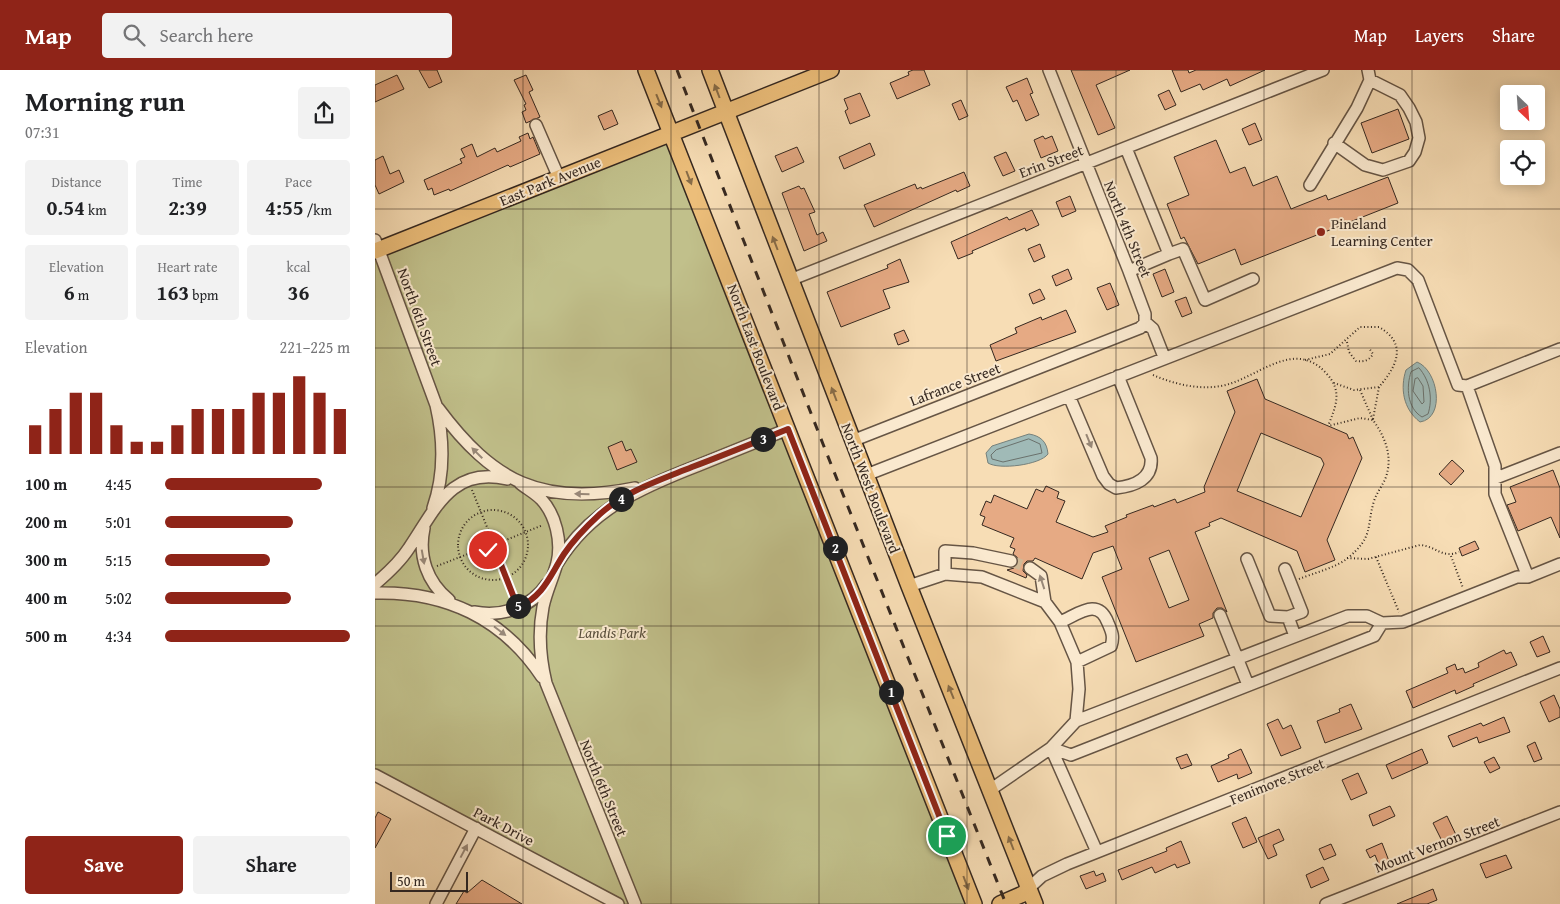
<!DOCTYPE html>
<meta charset="utf-8">
<style>
:root{--surface:#fff;--page:#f2f2f2;--text:#202124;--muted:#757577;--accent:#8f2418}
body{margin:0;font-family:"Gentium Book Plus",serif;background:var(--page);color:var(--text);height:100vh;display:flex;flex-direction:column;font-size:19px;white-space:nowrap}
*{box-sizing:border-box;margin:0}
p{font-size:16px;color:var(--muted)}
.icon{flex:none;width:28px;height:28px;fill:none;stroke:currentColor;stroke-width:2;stroke-linecap:round;stroke-linejoin:round}
.map{position:relative;flex:1;overflow:hidden}
.details{display:flex;flex-direction:column;background:var(--surface);width:375px}
.details>*{flex:none}
.needle{width:32px;rotate:155deg}
.fabs{position:absolute;left:1125px;top:15px;display:grid;gap:10px}
.fabs a{display:grid;place-items:center;width:45px;height:45px;border-radius:5px;background:var(--surface);box-shadow:0 2px 12px #0003;font-size:25px}
.scale{position:absolute;left:15px;bottom:12px;width:78px;box-sizing:border-box;padding-left:5px;border:2px solid #352820;border-top:0;font-size:14px;line-height:18px;white-space:nowrap;color:#352820;-webkit-text-stroke:4px #fae9cf;paint-order:stroke}
.pin{position:absolute;display:grid;place-items:center;width:42px;height:42px;color:#fff;margin:-21px;border:2px solid #fff;border-radius:50%;box-shadow:0 1px 5px #0007}
.km{position:absolute;width:25px;height:25px;margin:-12px;border-radius:50%;background:#222;color:#fff;font-size:14px;line-height:25px;text-align:center}
.round{display:grid;place-items:center;flex:none;width:52px;height:52px;border-radius:5px;background:var(--page)}
.head{display:flex;align-items:center;justify-content:space-between;height:85px;padding:0 25px}
h1{font-size:28px;font-weight:800;line-height:38px}
.figures{display:grid;grid-template-columns:repeat(3,1fr);gap:8px;height:85px;padding:5px 25px}
.figures div{display:grid;align-content:center;border-radius:5px;background:var(--page);text-align:center}
.figures b{font-size:21px;font-weight:800}
.figures small{font-size:14px;font-weight:400}
.figures p{font-size:14px}
.chart{height:140px;padding:10px 25px}
.chart p{display:flex;justify-content:space-between}
.chart svg{width:100%;height:90px;margin-top:5px;stroke:var(--accent);stroke-width:6}
.action{display:flex;gap:10px;margin-top:auto;padding:10px 25px}
.action a{flex:1;height:58px;border-radius:5px;background:var(--accent);color:#fff;font-size:20px;font-weight:800;line-height:58px;text-align:center}
.action a+a{background:var(--page);color:var(--text)}
ul{padding:0 25px;list-style:none;font-size:16px}
li{display:grid;grid-template-columns:80px 60px 1fr;align-items:center;height:38px}
li i{height:12px;border-radius:6px;background:var(--accent)}
header{display:flex;align-items:center;gap:30px;box-sizing:border-box;height:70px;padding:0 25px;background:var(--accent);color:#fff}
header strong{font-size:24px}
nav{display:flex;gap:28px;margin-inline-start:auto;font-size:18px}
.search{width:350px;height:45px;background:var(--page);display:flex;align-items:center;gap:12px;box-sizing:border-box;padding:0 18px;border-radius:5px;color:var(--muted);font-size:19px}
main{display:flex;flex:1;min-height:0}
.map>svg:first-child{display:block}
</style>
<header>
<strong>Map</strong>
<div class="search"><svg class="icon" aria-label="search" viewBox="0 0 24 24"><circle cx="10" cy="10" r="6"/><path d="M15 15l6 6"/></svg>Search here</div>
<nav><a>Map</a><a>Layers</a><a>Share</a></nav>
</header>
<main>
<section class="details">
<div class="head"><div><h1>Morning run</h1><p>07:31</p></div><a class="round"><svg class="icon" aria-label="share" viewBox="0 0 24 24"><path d="M12 15V3M7 8l5-5 5 5M5 13v7h14v-7"/></svg></a></div>
<div class="figures">
<div><p>Distance</p><b>0.54<small> km</small></b></div>
<div><p>Time</p><b>2:39</b></div>
<div><p>Pace</p><b>4:55<small> /km</small></b></div>
</div>
<div class="figures">
<div><p>Elevation</p><b>6<small> m</small></b></div>
<div><p>Heart rate</p><b>163<small> bpm</small></b></div>
<div><p>kcal</p><b>36</b></div>
</div>
<div class="chart"><p><span>Elevation</span>221–225 m</p>
<svg viewBox="0 0 160 44" preserveAspectRatio="none"><path d="M5 44V30M15 44V22M25 44V14M35 44V14M45 44V30M55 44V38M65 44V38M75 44V30M85 44V22M95 44V22M105 44V22M115 44V14M125 44V14M135 44V6M145 44V14M155 44V22"/></svg>
</div>
<ul>
<li><b>100 m</b>4:45<i style="width:85%"></i></li>
<li><b>200 m</b>5:01<i style="width:69%"></i></li>
<li><b>300 m</b>5:15<i style="width:57%"></i></li>
<li><b>400 m</b>5:02<i style="width:68%"></i></li>
<li><b>500 m</b>4:34<i style="width:100%"></i></li>
</ul>
<div class="action"><a>Save</a><a>Share</a></div>
</section>
<div class="map">
<svg width="1185" height="834" viewBox="0 0 1185 834">
<rect width="100%" height="100%" fill="#f7ddb5"/>
<filter id="stains"><feTurbulence type="fractalNoise" baseFrequency=".004" numOctaves="4"/><feColorMatrix values="0 0 0 0 .2 0 0 0 0 .09 0 0 0 0 .02 0 0 0 .5 -.17"/></filter>
<radialGradient id="worn" r=".72"><stop offset=".6" stop-color="#630" stop-opacity="0"/><stop offset="1" stop-color="#630" stop-opacity=".3"/></radialGradient>
<path fill="#c1c08b" stroke="#7b7456" d="M297 63 599 834H243L0 704V181Z"/>
<path fill="#a0bab7" stroke="#75807b" d="M1042 292C1063 300 1071 348 1045 352 1028 339 1025 318 1031 300Z
M654 364C666 366 672 372 673 384 665 395 624 400 613 393L611 383 617 376Z"/>
<g fill="none" stroke-linecap="round" stroke-linejoin="round">
<path stroke="#6a716c" stroke-width="1" d="M1044 298C1055 310 1058 329 1053 344L1047 347C1032 338 1031 317 1036 302Z
M1043 308 1048 316 1049 332 1047 334 1038 321 1040 309Z
M654 369 665 374 667 383 628 392 617 389 616 385 621 380Z"/>
</g>
<path fill="#e6aa84" stroke="#352820" fill-rule="evenodd" d="M44 0H62L67 12 54 18Z
M538 0H549L555 15 522 29 515 13 534 5 533 2Z
M696 0H755L721 15 740 58 723 65Z
M797 0H813L814 3 821 0H890L855 16 852 9 828 20 825 14 806 22Z
M22 5 29 19 0 32V15Z
M151 5 158 20 154 22 165 47 151 53 147 42 151 40 149 35 151 34 139 10Z
M652 8 658 23 655 24 664 45 651 51 642 30 638 32 631 17Z
M794 20 801 35 790 40 783 25Z
M485 23 495 46 475 54 470 41 473 39 469 29Z
M586 30 593 46 584 50 577 34Z
M1023 39 1034 69 997 83 986 53Z
M237 40 243 54 229 60 223 46Z
M880 53 887 70 874 75 867 59Z
M153 63 155 69 158 67 165 84 135 97 133 95 75 121 74 119 59 125 57 118 53 120 49 110 87 93 85 89 90 87 86 79 97 74 102 87 120 78 122 82 146 71 144 67Z
M668 66 670 69 677 66 683 81 666 88 659 70Z
M841 70 855 103 870 97 878 116 902 106 916 139 951 125 953 130 1013 107 1023 133 866 195 860 179 823 194 809 167 806 169 792 134 814 125 799 87Z
M495 73 500 85 469 99 464 87Z
M422 77 429 92 407 102 400 86Z
M631 82 640 101 628 106 619 87Z
M8 86 15 104 24 100 29 112 4 124 0 115V90Z
M589 102 595 116 582 122 581 120 499 157 489 135 540 114 542 119 546 117 547 119Z
M424 116 426 119 429 118 440 142 434 144 442 165 448 162 452 171 429 181 407 123Z
M695 126 701 141 687 147 681 132Z
M657 140 664 155 651 161 650 158 597 181 598 183 583 189 576 172 632 147 634 150Z
M665 174 670 187 659 192 653 179Z
M525 189 534 212 508 220 515 238 466 257 452 222 513 198 512 195Z
M693 199 697 209 681 216 677 206Z
M790 199 799 222 787 227 778 204Z
M735 213 744 235 732 240 722 218Z
M665 219 670 229 658 234 654 224Z
M811 227 817 243 807 247 800 231Z
M691 240 701 262 621 291 615 275 642 263 640 258 666 247 667 250Z
M529 260 534 271 523 275 519 264Z
M882 309 890 329 972 364 974 369 978 367 987 388 952 470 960 490 930 502 922 481 846 448 834 453 835 456 820 462 852 542 847 538H842L838 543V548L824 554 829 566 761 592 727 507 747 499 738 476 718 483 707 509 660 488 658 491H652L649 494 648 501 652 505 651 508 632 500 639 498 643 493V488L638 484 640 479 635 477 639 468 607 455 610 447 605 445 611 431 616 433 619 425 652 439 661 419 668 422 671 416 684 422 682 428 690 431 681 452 718 467 733 462 730 456 752 447 751 445 778 435 779 437 800 429 802 433 830 422 829 417 860 342 852 321ZM886 363 946 388 949 394 926 447 862 421ZM794 480 814 530 794 538 774 488Z
M247 371 251 381 256 379 262 392 242 400 233 377Z
M1077 390 1089 401 1076 415 1064 404Z
M1178 400 1185 418V468L1176 447 1143 461 1132 435 1141 432 1135 417Z
M1100 471 1104 479 1087 486 1084 478Z
M1168 566 1175 582 1162 587 1155 572Z
M1129 580 1131 584 1136 582 1142 595 1098 614 1099 616 1081 624 1080 620 1038 638 1031 621 1073 603 1071 598 1080 594 1082 600 1088 598 1090 603 1104 597 1103 593Z
M1179 625 1185 639V647L1174 652 1165 632Z
M976 634 987 659 950 673 942 651 965 642 964 639Z
M1129 647 1135 662 1104 673 1102 667 1078 677 1073 666 1106 653 1108 656Z
M903 649 908 659 916 655 926 678 906 686 892 654Z
M1160 672 1167 689 1159 692 1152 676Z
M866 679 877 703 863 709 862 704 843 712 836 696 854 688 853 685Z
M1047 679 1053 693 1017 709 1011 695Z
M812 684 817 695 806 699 801 688Z
M1119 687 1125 698 1115 703 1109 692Z
M983 703 992 723 976 730 967 710Z
M1015 736 1020 746 998 756 994 745Z
M3 742 16 749 0 778V748Z
M1072 746 1083 769 1069 775 1058 753Z
M871 747 882 772 868 778 857 753Z
M904 759 909 770 898 775 902 785 893 789 883 768Z
M806 771 815 793 802 798 800 794 780 803 777 797 747 810 743 800 792 781 791 778Z
M1007 773 1014 791 1004 795 1000 785 995 788 991 780Z
M956 774 961 785 949 790 944 779Z
M1131 785 1137 798 1111 808 1105 794Z
M948 797 954 810 936 818 931 805Z
M719 801 721 806 728 803 731 811 711 819 705 806Z
M107 810 147 834H81L89 821 92 823Z
M1058 819 1062 830 1052 834H1022Z"/>
<g fill="none" stroke-linecap="round" stroke-linejoin="round">
<path stroke="#d0b997" stroke-width="11" stroke-dasharray="11 5.5" stroke-linecap="butt" d="M636 491 655 498"/>
<g stroke="#665545" stroke-width="14">
<path id="minor" d="M161 55 184 108
M959 73 990 95 1008 100 1034 91 1040 82 1044 68 1041 52 1034 38 1025 25 995 10
M751 78 794 184 808 179 830 230 878 209
M935 115 982 38 995 10 993 0
M0 170 61 335C69 370 70 404 58 438
M754 201 794 184
M415 210 948 0
M770 252 778 259 789 287
M694 326 728 406 734 414 741 418C760 416 778 409 776 388L743 306
M63 338C118 412 167 437 260 418
M477 371 765 258 770 253V244L754 201 674 0
M491 405 1022 198 1033 200 1043 210 1083 315 1092 316
M1121 408 1185 383
M145 413C151 418 160 423 166 429 181 445 187 472 182 493 178 508 171 522 168 537 163 563 165 588 171 613L260 834
M49 458C43 486 52 512 74 530
M872 489 895 546 913 547 920 566
M182 494C215 439 267 417 324 395 353 383 383 371 413 359
M655 498 666 506 670 532
M910 499 927 542 913 547
M570 504V481L598 483 636 491
M1153 507 1120 424V396L1092 316 1185 279
M0 514C13 503 25 492 34 478 60 440 76 396 132 409
M534 516 570 504 607 507 670 532 685 552 702 592 704 619 701 651 676 678 615 720
M0 523C70 521 128 548 167 607
M99 542C127 547 156 538 172 514
M845 545 873 615
M685 552C704 544 723 527 733 553 737 562 739 567 736 576L702 592
M701 651 973 546H992L1007 553
M676 678 696 685 999 566 1007 553 1028 552 1142 507H1153L1185 494
M676 678 722 782
M0 705 243 834
M654 818 667 806 692 794 1185 598
M61 834 101 758
M951 834 1185 742"/>
</g>
<g stroke="#352820" stroke-width="18">
<path id="major" d="M271 0 599 834
M335 0 534 516 660 834
M0 181 456 0
M625 834 648 824 654 818"/>
</g>
<path stroke="#352820" stroke-width="2" stroke-dasharray="1 2.5" stroke-linecap="butt" d="M972 272 974 282 981 291C988 292 994 291 998 284L994 278
M930 290 955 284 985 257H1004C1033 274 1022 296 1004 317L979 320 959 313
M778 305C799 314 823 320 846 316 881 310 918 267 951 303 968 321 961 336 953 356
M985 320 998 350
M998 349 1004 317
M97 420 116 467
M83 475a35 35 0 1 1 70 0a35 35 0 1 1-70 0Z
M110 474a8 8 0 1 1 16 0a8 8 0 1 1-16 0Z
M126 472 168 455
M121 482 140 529
M1076 486 1088 518
M1001 487 1024 542
M972 488 993 489 1045 475C1061 476 1067 489 1084 482
M62 496 111 477
M924 509C939 503 960 498 973 488 999 466 991 458 999 431 1002 422 1008 415 1011 407 1018 386 1010 367 998 350L985 348 953 356"/>
<use href="#minor" stroke="#fae9cf" stroke-width="11"/>
<use href="#major" stroke="#ecbe7a" stroke-width="15"/>
<path stroke="#352820" stroke-width="3" stroke-dasharray="9 9" stroke-linecap="butt" d="M302 0 448 374 631 834"/>
</g>
<defs><path id="oneway-solid" d="M-6-.8H1V-3.2L6.5 0L1 3.2V.8H-6Z" transform="scale(1.25)"/></defs>
<g fill="#876c48">
<use href="#oneway-solid" transform="translate(342 21) rotate(-111)"/>
<use href="#oneway-solid" transform="translate(284 31) rotate(68)"/>
<use href="#oneway-solid" transform="translate(314 108) rotate(69)"/>
<use href="#oneway-solid" transform="translate(400 173) rotate(-111)"/>
<use href="#oneway-solid" transform="translate(459 324) rotate(-111)"/>
<use href="#oneway-solid" transform="translate(576 622) rotate(-112)"/>
<use href="#oneway-solid" transform="translate(636 773) rotate(-111)"/>
<use href="#oneway-solid" transform="translate(591 813) rotate(69)"/>
</g>
<g fill="#988878">
<use href="#oneway-solid" transform="translate(714 371) rotate(68)"/>
<use href="#oneway-solid" transform="translate(102 383) rotate(-135)"/>
<use href="#oneway-solid" transform="translate(207 424) rotate(-179)"/>
<use href="#oneway-solid" transform="translate(48 487) rotate(80)"/>
<use href="#oneway-solid" transform="translate(667 512) rotate(-108)"/>
<use href="#oneway-solid" transform="translate(125 561) rotate(37)"/>
<use href="#oneway-solid" transform="translate(89 781) rotate(-62)"/>
</g>
<g fill="none" stroke-linecap="round" stroke-linejoin="round">
<g stroke="#fff" stroke-width="10">
<path id="route" d="M113 480 121 482 143 538C170 524 174 507 189 484 199 469 212 456 225 444 251 421 285 410 317 397 349 385 381 372 413 359L572 766"/>
</g>
<use href="#route" stroke="#8f2418" stroke-width="6"/>
</g>
<path fill="none" stroke="#352820" stroke-width="1" stroke-opacity="0.55" d="M148 0V834M296 0V834M444 0V834M592 0V834M741 0V834M889 0V834M1037 0V834M0 139H1185M0 278H1185M0 417H1185M0 556H1185M0 695H1185"/>
<circle fill="#8f2418" stroke="#fae9cf" stroke-width="2" cx="946" cy="162" r="5"/>
<g text-anchor="middle" dominant-baseline="central" stroke-width="4" stroke-linejoin="round" paint-order="stroke">
<g font-size="15" fill="#352820" stroke="#fae9cf">
<text transform="translate(676 91) rotate(-21)">Erin Street</text>
<text transform="translate(175 111) rotate(-22)">East Park Avenue</text>
<text transform="translate(753 159) rotate(68)">North 4th Street</text>
<text transform="translate(45 247) rotate(70)">North 6th Street</text>
<text transform="translate(381 277) rotate(69)">North East Boulevard</text>
<text transform="translate(580 314) rotate(-21)">Lafrance Street</text>
<text transform="translate(496 418) rotate(69)">North West Boulevard</text>
<text transform="translate(902 711) rotate(-22)">Fenimore Street</text>
<text transform="translate(229 718) rotate(68)">North 6th Street</text>
<text transform="translate(129 756) rotate(28)">Park Drive</text>
<text transform="translate(1062 774) rotate(-21)">Mount Vernon Street</text>
</g>
<g font-size="15" fill="#352820" stroke="#fae9cf" text-anchor="start">
<text x="956" y="153">Pineland<tspan x="956" dy="17">Learning Center</tspan></text>
</g>
<g font-size="15" font-style="italic" fill="#584e3b" stroke="#fae9cf">
<text x="237" y="562">Landis Park</text>
</g>
</g>
<rect width="100%" height="100%" filter="url(#stains)"/>
<rect width="100%" height="100%" fill="url(#worn)"/>
</svg>
<div class="fabs">
<a><svg class="needle" viewBox="-14 -14 28 28"><path d="M0-13l5 13h-10z" fill="#e53935"/><path d="M0 13l5-13h-10z" fill="#757577"/></svg></a>
<a><svg class="icon" aria-label="locate" viewBox="0 0 24 24"><circle cx="12" cy="12" r="6"/><path d="M12 2v4M12 18v4M2 12h4M18 12h4"/></svg></a>
</div>
<div class="scale">50 m</div>
<div class="pin" style="left:572px;top:766px;background:#1e9e55"><svg class="icon" aria-label="arrive" viewBox="0 0 24 24"><path d="M6 21V4h12l-3 4 3 4H6"/></svg></div>
<div class="pin" style="left:113px;top:480px;background:#d93025"><svg class="icon" aria-label="check" viewBox="0 0 24 24"><path d="M5 12l5 5 9-10"/></svg></div>
<b class="km" style="left:516px;top:622px">1</b>
<b class="km" style="left:460px;top:478px">2</b>
<b class="km" style="left:388px;top:369px">3</b>
<b class="km" style="left:246px;top:429px">4</b>
<b class="km" style="left:143px;top:536px">5</b>
</div>
</main>
